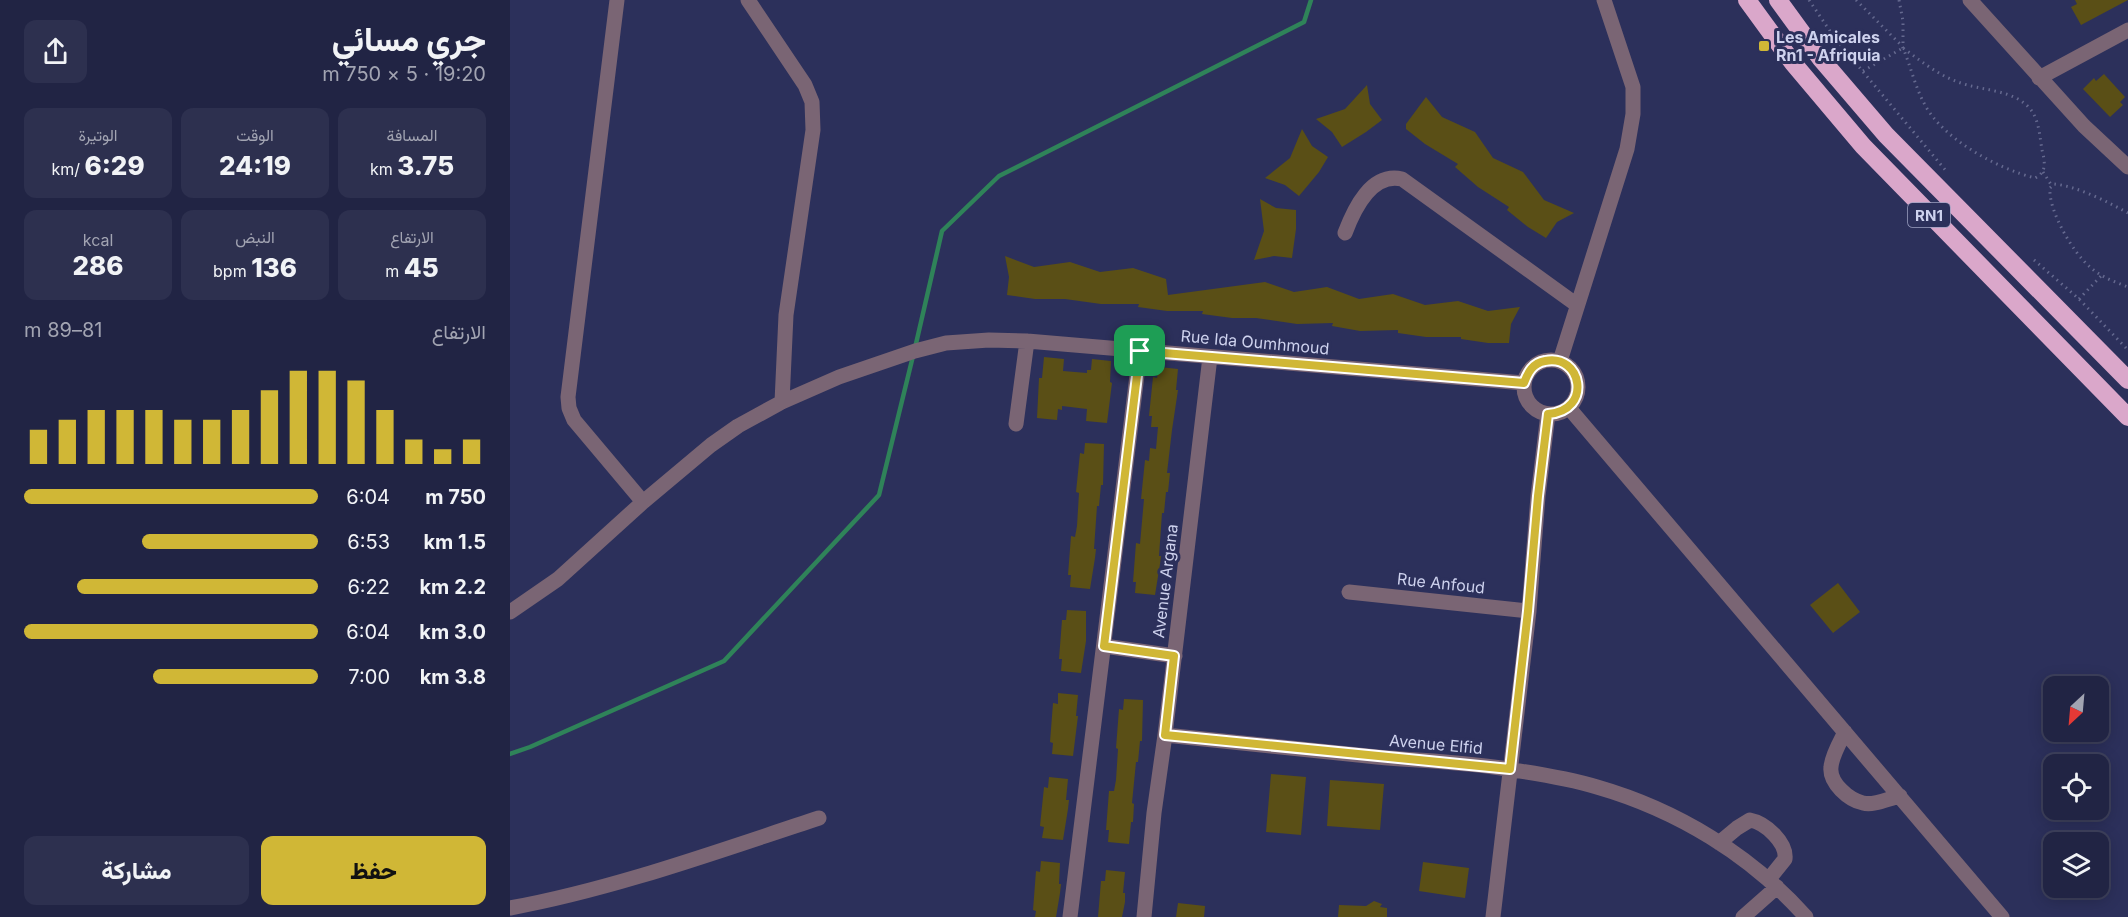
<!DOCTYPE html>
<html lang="ar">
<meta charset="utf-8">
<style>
:root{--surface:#212444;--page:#2d304f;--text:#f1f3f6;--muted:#a2a4b2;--line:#3e415d;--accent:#d0b736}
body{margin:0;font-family:Inter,Vazirmatn,sans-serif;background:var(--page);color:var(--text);direction:rtl;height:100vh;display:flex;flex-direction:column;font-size:22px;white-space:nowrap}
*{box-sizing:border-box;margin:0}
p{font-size:20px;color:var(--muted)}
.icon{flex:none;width:33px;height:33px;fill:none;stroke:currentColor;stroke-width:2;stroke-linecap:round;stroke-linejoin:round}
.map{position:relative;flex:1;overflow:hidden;direction:ltr}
.sheet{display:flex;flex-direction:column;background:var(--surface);width:510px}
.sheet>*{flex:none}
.needle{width:39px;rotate:206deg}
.buttons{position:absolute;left:1533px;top:676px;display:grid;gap:12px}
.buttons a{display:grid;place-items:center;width:66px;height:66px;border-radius:12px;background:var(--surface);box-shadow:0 3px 15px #0003,0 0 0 2px var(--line);font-size:30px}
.pin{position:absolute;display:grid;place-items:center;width:51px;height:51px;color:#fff;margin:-26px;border-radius:12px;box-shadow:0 3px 9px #0006}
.round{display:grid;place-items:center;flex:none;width:63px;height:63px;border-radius:12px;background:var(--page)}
.overview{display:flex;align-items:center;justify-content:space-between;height:102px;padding:0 24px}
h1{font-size:33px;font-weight:800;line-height:45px}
.stats{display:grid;grid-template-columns:repeat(3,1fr);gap:9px;height:102px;padding:6px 24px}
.stats div{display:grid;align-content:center;border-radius:12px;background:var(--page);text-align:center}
.stats b{font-size:26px;font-weight:800}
.stats small{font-size:16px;font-weight:400}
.stats p{font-size:16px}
.chart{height:168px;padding:12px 24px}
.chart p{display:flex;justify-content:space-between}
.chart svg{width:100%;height:108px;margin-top:6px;stroke:var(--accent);stroke-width:6}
.primary-button{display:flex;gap:12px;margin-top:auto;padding:12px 24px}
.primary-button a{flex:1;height:69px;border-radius:12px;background:var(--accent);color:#111;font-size:24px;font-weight:800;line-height:69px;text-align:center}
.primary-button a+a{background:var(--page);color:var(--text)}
ul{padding:0 24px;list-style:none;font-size:20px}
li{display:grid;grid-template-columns:96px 72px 1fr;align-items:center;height:45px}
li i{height:15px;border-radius:8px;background:var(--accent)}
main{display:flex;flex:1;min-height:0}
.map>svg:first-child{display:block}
</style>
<main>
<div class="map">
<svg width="1618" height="917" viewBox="0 0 1618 917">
<rect width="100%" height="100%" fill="#2c305b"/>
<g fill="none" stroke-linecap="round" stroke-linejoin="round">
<path stroke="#2f8359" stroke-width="4.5" d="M405 348 432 231 489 176 794 22 801 0
M0 754 20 747 214 661 369 495 403 356"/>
</g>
<path fill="#5a4f16" d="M1565 0H1618L1571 25 1561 7 1567 4Z
M1594 74 1615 97 1610 102 1613 105 1600 117 1573 89 1584 78 1586 81Z
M857 85 860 104 872 120 856 132 832 147 822 132 806 119 835 109Z
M916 97 932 117 965 132 983 158 1013 172 1034 200 1064 213 1047 222 1036 238 1018 227 997 210 999 207 968 187 945 167 948 164 915 144 896 129V124Z
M792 129 802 146 818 157 809 172 789 196 775 185 755 178 780 158Z
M750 199 766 208 786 210V229L782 258 764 256 744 260 754 231Z
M495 256 524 267 560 262 590 272 623 268 656 279 658 295 755 282 784 292 817 287 849 299 883 294 915 305 948 301 978 311 1010 307 1001 324 999 343H978L951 339V337H916L888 333V330L850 331 822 326 823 323 787 324 746 318H722L692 314 693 311H657L628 307 629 304H591L555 299H525L497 295 499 277Z
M534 357 554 359 553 371 577 373V370H581L582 359 601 361 600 382 602 383 597 423 576 421 577 409 552 406V410L548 409 547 420 527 418 529 378H532Z
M649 367 668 369 666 390H668L662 430 657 473H660L658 492H656L654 513H652L649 556H651L650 564 645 595 625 593 626 582H623L626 543 630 544 634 499H631L635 460 639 461 640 448 646 449 648 427H641L642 416H639L643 377 647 378Z
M575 443 594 444 593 485H591L589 506H587L584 549H586L585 558 580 589 560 587 561 575H558L561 536 565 537 567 526 569 493 566 492 570 453 574 454Z
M1328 583 1350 612 1323 633 1300 605Z
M557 610 576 611V641L571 673 551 671 552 659H549L552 620H556Z
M548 693 568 695 566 716H568L563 756 542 754 543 743 540 742 543 703 548 704Z
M614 699 633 700 632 741H630L628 762H626L622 803 624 804 623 822H621L619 844 598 842 599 830H596L599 791H604L606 780 608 749 606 748 609 709 613 710Z
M761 774 796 777 791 835 756 832Z
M539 777 558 779 556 800H559L558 809 553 840 532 838 534 827 530 826 534 787 538 788Z
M820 780 874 784 870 830 817 826Z
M531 861 550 863 549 884H551L550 893 546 917H525L526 911 523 910 526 871 530 872Z
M913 862 959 868 955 898 909 891Z
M596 870 615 872 613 893H615V902L612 917H588L591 881H595Z
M864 901 872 904 870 907 877 908V917H828L829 905 856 906Z
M668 903 695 906 694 917H666Z"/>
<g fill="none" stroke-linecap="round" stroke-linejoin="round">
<path stroke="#65698f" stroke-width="3" stroke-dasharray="1.5 4.5" stroke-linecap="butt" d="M1299 0 1324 37 1437 172
M1346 0 1392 46 1393 48C1401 67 1405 87 1415 105 1433 139 1488 169 1525 178 1537 172 1535 162 1532 150 1530 138 1529 120 1521 110 1505 89 1471 91 1448 82 1428 75 1411 61 1393 48
M1389 0 1393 21V46
M1353 71 1393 48
M1533 172 1542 186
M1618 213C1598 202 1567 186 1544 184L1540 188C1538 210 1563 253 1580 267 1591 277 1605 282 1618 287
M1524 260 1569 299 1618 350
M1569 299 1592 275"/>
<path stroke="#7a6574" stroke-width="15" d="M107 0 58 397 59 408 64 420 133 502
M238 0 295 85 302 102 303 130 276 315 272 402
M1460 0 1574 126 1618 167
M1529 78 1618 30
M835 233C844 209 861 172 892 179L1067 305
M1014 387a27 27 0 1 1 54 0a27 27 0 1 1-54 0Z
M1050 361 1117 149 1123 114V87L1094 0
M1059 408 1492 917
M506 424 517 341
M839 592 1019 611
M0 612 48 579 133 502 201 445 228 426 272 402 329 377 405 351 436 343 479 340 517 341 1014 383
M594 646 665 656
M1335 732C1330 742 1322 755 1321 767 1319 783 1339 800 1353 803 1364 806 1379 798 1390 796
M655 735C726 742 796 750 867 757 912 761 958 762 1003 770 1030 774 1060 779 1087 787 1167 810 1241 855 1296 917
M1209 843 1227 828 1240 820C1256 823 1277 843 1275 859L1259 879
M0 908C104 889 208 851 309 818
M560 917 630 351
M634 917 644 813 655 735 700 357
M983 917 1019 611 1028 496 1038 414
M1233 917 1267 887"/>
<path stroke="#daa7ca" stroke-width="18" d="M1237 0 1283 63 1353 146 1618 417
M1268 0 1311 59 1376 135 1618 380"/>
</g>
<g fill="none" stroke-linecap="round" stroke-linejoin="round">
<g stroke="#fff" stroke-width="12">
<path id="route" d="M630 351 1014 383C1018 372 1023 363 1035 361 1072 353 1083 411 1038 414L1028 496 1018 611 1000 769 655 735 664 656 594 646Z"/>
</g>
<use href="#route" stroke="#d0b736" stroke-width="8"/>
</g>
<rect fill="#d0b736" stroke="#2c305b" stroke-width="2" x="1248" y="40" width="12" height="12" rx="3"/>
<g text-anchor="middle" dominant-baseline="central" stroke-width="6" stroke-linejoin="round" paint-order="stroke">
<rect fill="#2c305b" stroke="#9da1c2" stroke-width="1.5" x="1398" y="203" width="42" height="24" rx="4.5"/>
<g font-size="15" font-weight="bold" fill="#ced2ee">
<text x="1419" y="215">RN1</text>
</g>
<g font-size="16" font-weight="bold" fill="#ced2ee" stroke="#2c305b" text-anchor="start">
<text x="1266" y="37">Les Amicales<tspan x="1266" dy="18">Rn1 - Afriquia</tspan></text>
</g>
<g font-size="16" fill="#ced2ee" stroke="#2c305b">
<text transform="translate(745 342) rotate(5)">Rue Ida Oumhmoud</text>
<text transform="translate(655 581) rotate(-83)">Avenue Argana</text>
<text transform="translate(931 583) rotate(6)">Rue Anfoud</text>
<text transform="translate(926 744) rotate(5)">Avenue Elfid</text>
</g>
</g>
</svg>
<div class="buttons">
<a><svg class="needle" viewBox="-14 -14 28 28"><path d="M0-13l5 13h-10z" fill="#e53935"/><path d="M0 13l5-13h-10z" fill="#a2a4b2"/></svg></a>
<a><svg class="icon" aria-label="locate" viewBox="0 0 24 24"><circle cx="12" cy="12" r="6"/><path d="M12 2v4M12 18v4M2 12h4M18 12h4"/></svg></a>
<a><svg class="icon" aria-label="layers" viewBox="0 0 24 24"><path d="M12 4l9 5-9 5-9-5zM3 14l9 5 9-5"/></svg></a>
</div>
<div class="pin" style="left:630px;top:351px;background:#1e9e55"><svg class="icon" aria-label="arrive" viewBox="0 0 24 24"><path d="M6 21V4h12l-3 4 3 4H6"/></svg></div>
</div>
<section class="sheet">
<div class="overview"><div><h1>جري مسائي</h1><p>19:20 · 5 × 750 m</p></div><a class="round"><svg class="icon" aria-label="share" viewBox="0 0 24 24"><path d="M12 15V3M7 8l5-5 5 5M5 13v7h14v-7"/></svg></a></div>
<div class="stats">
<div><p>المسافة</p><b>3.75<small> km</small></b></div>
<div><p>الوقت</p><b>24:19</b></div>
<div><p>الوتيرة</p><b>6:29<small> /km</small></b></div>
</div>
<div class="stats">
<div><p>الارتفاع</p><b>45<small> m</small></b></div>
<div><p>النبض</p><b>136<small> bpm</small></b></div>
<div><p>kcal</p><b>286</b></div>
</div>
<div class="chart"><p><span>الارتفاع</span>81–89 m</p>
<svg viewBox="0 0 160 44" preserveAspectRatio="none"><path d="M5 44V30M15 44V26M25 44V22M35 44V22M45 44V22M55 44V26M65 44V26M75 44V22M85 44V14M95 44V6M105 44V6M115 44V10M125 44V22M135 44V34M145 44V38M155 44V34"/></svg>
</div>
<ul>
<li><b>750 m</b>6:04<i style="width:100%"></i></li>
<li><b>1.5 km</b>6:53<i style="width:60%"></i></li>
<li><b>2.2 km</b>6:22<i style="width:82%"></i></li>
<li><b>3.0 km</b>6:04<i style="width:100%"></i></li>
<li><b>3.8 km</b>7:00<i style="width:56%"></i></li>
</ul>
<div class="primary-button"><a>حفظ</a><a>مشاركة</a></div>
</section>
</main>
